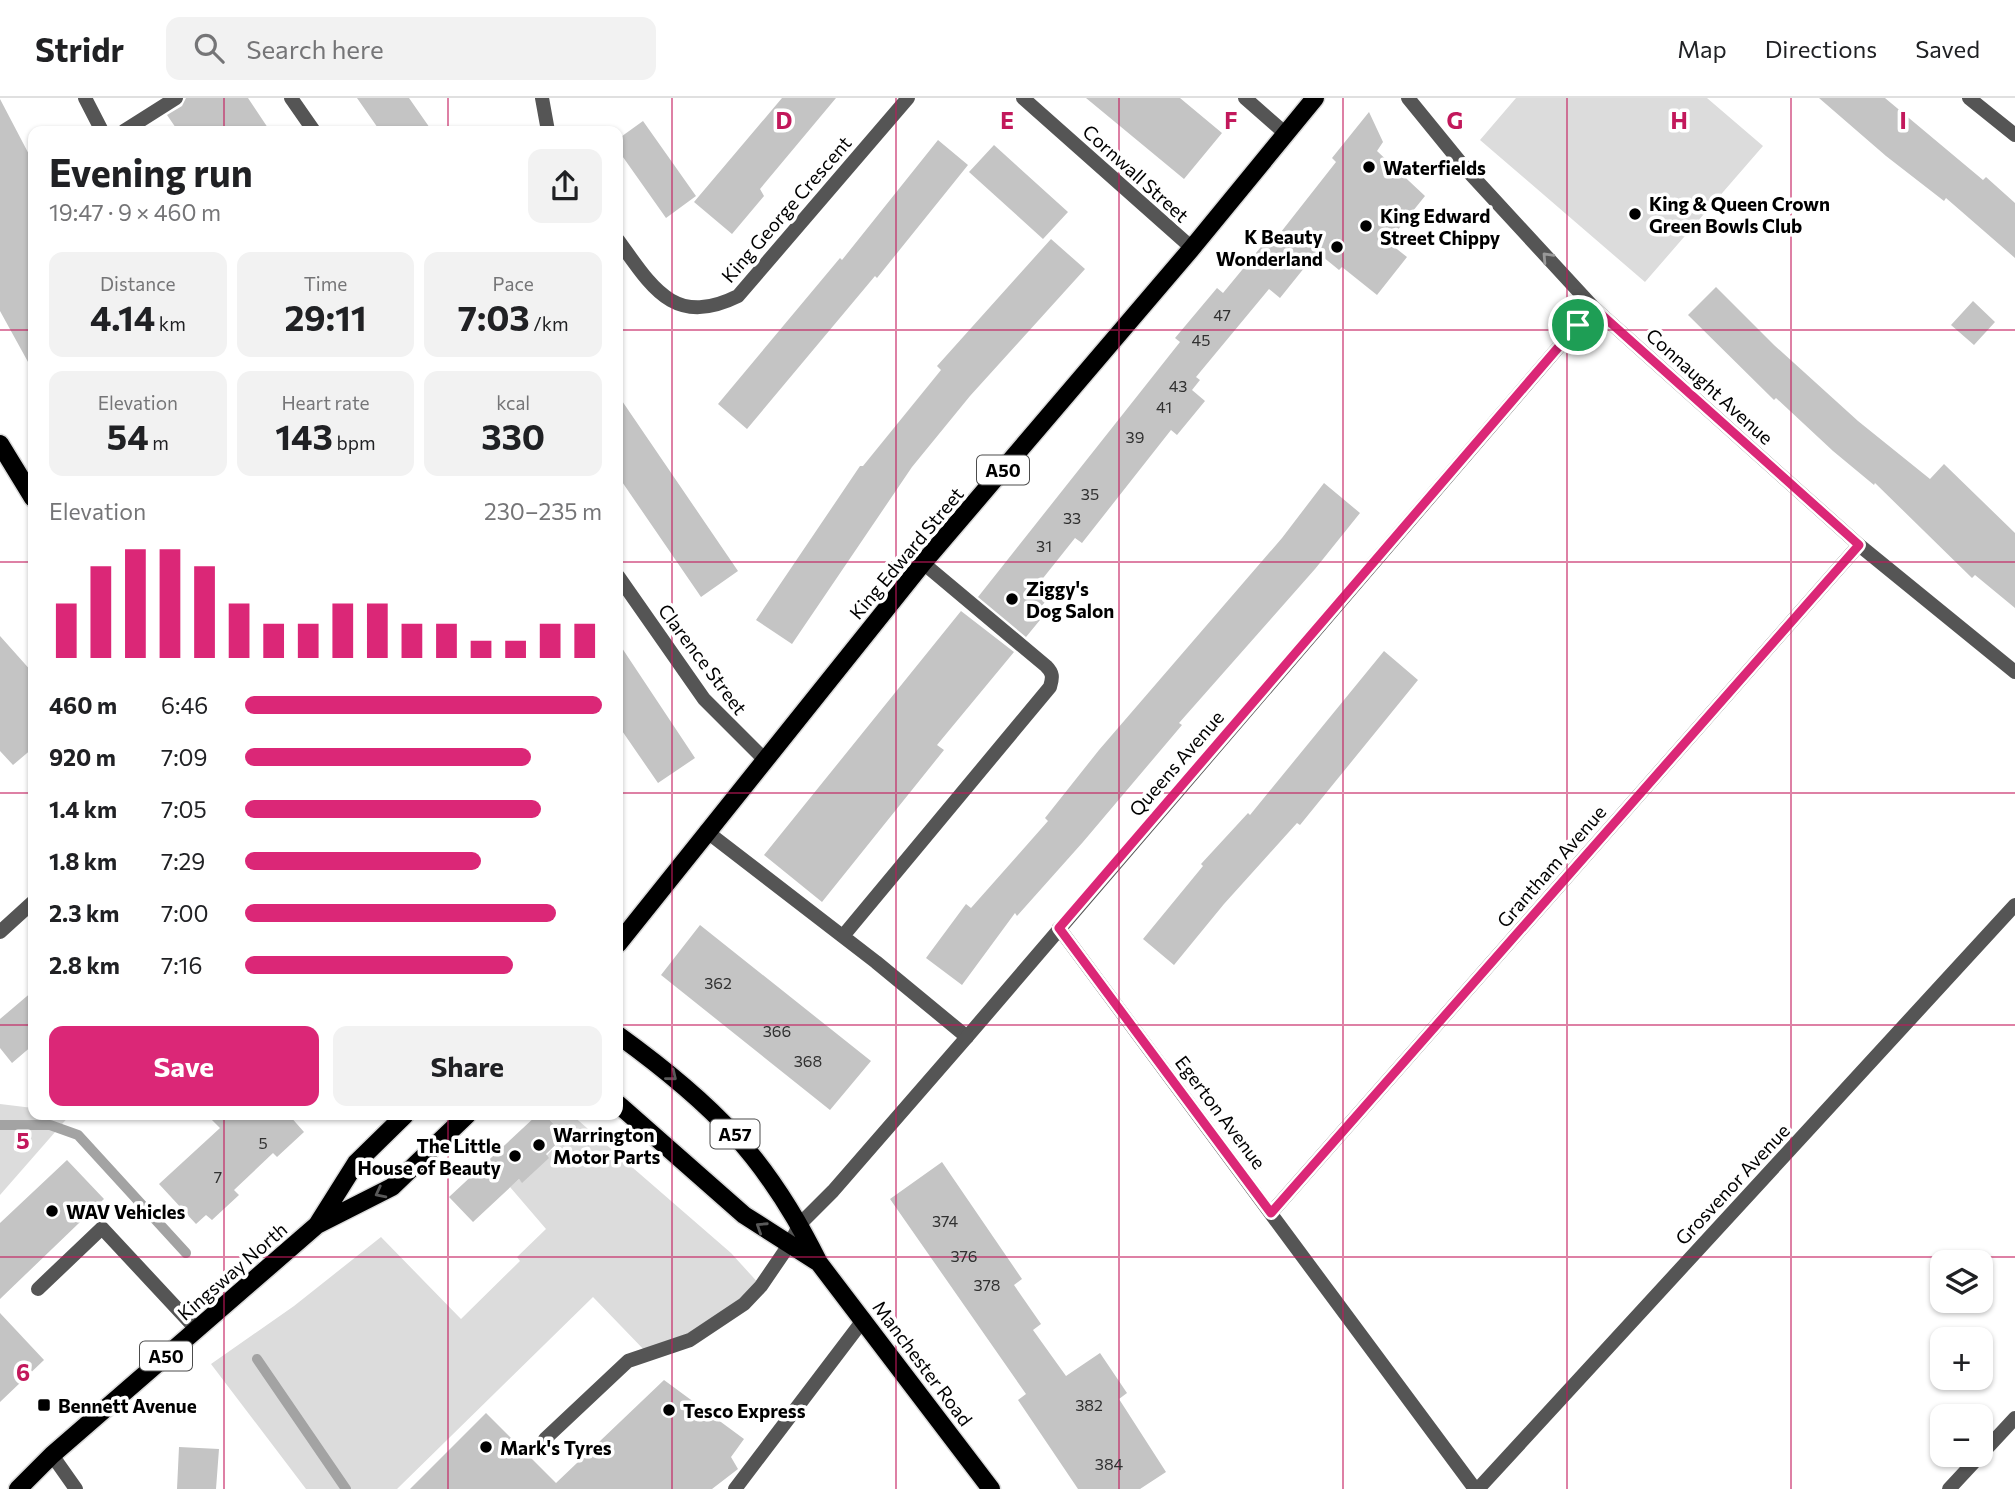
<!DOCTYPE html>
<meta charset="utf-8">
<style>
:root{--surface:#fff;--page:#f2f2f2;--text:#202124;--muted:#757577;--line:#e0e0e0;--accent:#db2777}
body{margin:0;font-family:Commissioner,sans-serif;background:var(--page);color:var(--text);height:100vh;display:flex;flex-direction:column;font-size:26px;white-space:nowrap}
*{box-sizing:border-box;margin:0}
p{font-size:23px;color:var(--muted)}
.icon{flex:none;width:38px;height:38px;fill:none;stroke:currentColor;stroke-width:2;stroke-linecap:round;stroke-linejoin:round}
.map{position:relative;flex:1;overflow:hidden}
.panel{position:absolute;left:28px;top:28px;width:595px;height:994px;display:flex;flex-direction:column;background:var(--surface);border-radius:14px;box-shadow:0 2px 5px #0004}
.panel>*{flex:none}
.fabs{position:absolute;left:1930px;top:1152px;display:grid;gap:14px}
.fabs a{display:grid;place-items:center;width:63px;height:63px;border-radius:14px;background:var(--surface);box-shadow:0 2px 5px #0004;font-size:35px}
.pin{position:absolute;display:grid;place-items:center;width:60px;height:60px;color:#fff;margin:-30px;border:4px solid #fff;border-radius:50%;box-shadow:0 2px 7px #0007}
.round{display:grid;place-items:center;flex:none;width:74px;height:74px;border-radius:14px;background:var(--page)}
.head{display:flex;align-items:center;justify-content:space-between;height:119px;padding:0 21px}
h1{font-size:38px;font-weight:700;line-height:52px}
.metrics{display:grid;grid-template-columns:repeat(3,1fr);gap:10px;height:119px;padding:7px 21px}
.metrics div{display:grid;align-content:center;border-radius:14px;background:var(--page);text-align:center}
.metrics b{font-size:35px;font-weight:700}
.metrics small{font-size:19px;font-weight:400}
.metrics p{font-size:19px}
.chart{height:196px;padding:14px 21px}
.chart p{display:flex;justify-content:space-between}
.chart svg{width:100%;height:126px;margin-top:7px;stroke:var(--accent);stroke-width:6}
.cta{display:flex;gap:14px;margin-top:auto;padding:14px 21px}
.cta a{flex:1;height:80px;border-radius:14px;background:var(--accent);color:#fff;font-size:28px;font-weight:700;line-height:80px;text-align:center}
.cta a+a{background:var(--page);color:var(--text)}
ul{padding:0 21px;list-style:none;font-size:23px}
li{display:grid;grid-template-columns:112px 84px 1fr;align-items:center;height:52px}
li i{height:18px;border-radius:9px;background:var(--accent)}
header{display:flex;align-items:center;gap:42px;box-sizing:border-box;height:98px;padding:0 35px;background:var(--surface);border-bottom:2px solid var(--line)}
header strong{font-size:33px}
nav{display:flex;gap:38px;margin-inline-start:auto;font-size:24px}
.search{width:490px;height:63px;background:var(--page);display:flex;align-items:center;gap:18px;box-sizing:border-box;padding:0 24px;border-radius:14px;color:var(--muted);font-size:26px}
.map>svg:first-child{display:block}
</style>
<header>
<strong>Stridr</strong>
<div class="search"><svg class="icon" aria-label="search" viewBox="0 0 24 24"><circle cx="10" cy="10" r="6"/><path d="M15 15l6 6"/></svg>Search here</div>
<nav><a>Map</a><a>Directions</a><a>Saved</a></nav>
</header>
<div class="map">
<svg width="2015" height="1391" viewBox="0 0 2015 1391">
<rect width="100%" height="100%" fill="#fff"/>
<path fill="#dcdcdc" d="M1516 0H1707L1763 48 1645 184 1480 42Z
M0 1006 33 1010V1017H70L0 1097Z
M545 1017H572L731 1155 761 1188 729 1217 648 1256 593 1199 397 1391H306L211 1266 294 1208 381 1139 461 1221 520 1163 517 1159 546 1131 510 1089 519 1081 522 1084 565 1038Z"/>
<g fill="none" stroke-linecap="round" stroke-linejoin="round">
<path stroke="#a3a3a3" stroke-width="10" d="M0 1027H50L78 1037 186 1155
M257 1261 346 1391"/>
</g>
<path fill="#c4c4c4" d="M186 0H248L270 33H178L167 17 182 8Z
M357 0H409L432 33H380Z
M782 0H836L760 91 764 98 732 136 694 104Z
M1086 0H1180L1222 35 1184 81Z
M1819 0H1885L1983 82 1986 79 2015 105V160L1946 100 1944 103 1886 58Z
M0 1 33 64V273L0 213Z
M1369 14 1383 44 1377 53 1425 98 1388 144 1407 159 1377 197 1342 169 1339 172 1317 154 1280 200 1269 191 1196 279 1200 282 1192 292 1205 303 1177 337 1171 332 1082 445 1075 440 1032 494 1045 504 1034 517 1040 522 1026 539 978 499 1180 244 1175 240 1217 190 1223 195 1265 144 1270 148 1336 64 1332 60Z
M643 23 696 98 666 120 618 52V41Z
M938 42 968 67 877 180 875 178 747 331 718 306 840 160 842 162Z
M994 47 1068 114 1043 141 969 74Z
M1051 141 1085 171 970 298 912 369 792 546 756 522 860 368H863L941 272 937 268Z
M1716 189 1774 247 1858 323 1930 381 1944 366 2015 435V510L1975 477 1972 480 1875 385 1874 387 1833 353 1776 300 1774 302 1688 217Z
M1973 203 1995 224 1974 247 1951 227Z
M618 297 738 473 701 499 618 378Z
M1324 385 1360 415 1315 471 1179 625 1182 627 1083 744 1017 818 1015 815 962 887 926 860 966 806 971 810 1048 723 1045 720 1099 652 1282 440Z
M961 513 1014 554 937 647 944 652 822 804 764 757Z
M0 538 33 575V650L13 667 0 653Z
M618 544 695 660 658 685 618 627Z
M1384 553 1418 582 1300 727 1297 725 1224 806 1174 867 1143 841 1203 768 1201 766 1248 715 1250 717Z
M700 827 871 963 830 1012 661 877Z
M33 893V947L12 965 0 950V921Z
M207 1017H289L304 1034 277 1059 273 1055 234 1092 239 1097 212 1122 206 1117 196 1126 159 1086 220 1030Z
M537 1017H545L565 1038 546 1056 549 1060 522 1085 519 1081 473 1124 449 1099Z
M67 1062 104 1101 0 1201V1125Z
M942 1064 1022 1181 1014 1187 1041 1226 1033 1232 1066 1278 1100 1255 1127 1295 1119 1301 1166 1374 1140 1391H1078L1018 1302 1026 1296 890 1101Z
M0 1215 44 1262 0 1304Z
M664 1282 744 1341 731 1359 738 1371 712 1391H410L486 1315 556 1385Z
M179 1349 219 1351 216 1391H177Z"/>
<g fill="none" stroke-linecap="round" stroke-linejoin="round">
<g stroke="#dbdbdb" stroke-width="21">
<path id="primary" d="M0 346 33 400
M618 846 923 465 1192 150 1315 0
M618 937C712 1005 767 1059 819 1165L991 1391
M618 1006 744 1117 819 1165
M317 1127 356 1065 405 1017
M18 1391 52 1357 317 1127 392 1089 467 1017"/>
</g>
<path stroke="#555" stroke-width="14" d="M85 0 102 33
M1245 0 1286 36
M124 33 176 0
M706 733 876 864 967 939
M843 838 1050 589C1053 579 1053 575 1046 568L923 465
M38 1191 102 1130 197 1232
M545 1341 628 1263 690 1242 744 1206 761 1188 789 1147
M735 1391 864 1221"/>
<path stroke="#555" stroke-width="14" d="M291 0 314 33
M542 0 548 33
M1023 0 1192 150
M1408 0 1465 70 1593 209 1859 447 2015 574
M1969 0 2015 37
M618 142C652 189 674 230 738 198L908 0
M618 478 704 601 764 661
M1059 830 1475 1391
M0 834 33 804
M1271 1115 1859 447
M789 1147 800 1126 833 1093 967 939 1593 209
M52 1357 76 1391
M1478 1391 2015 807
M1949 1391 2015 1320"/>
<use href="#primary" stroke="#000" stroke-width="18"/>
</g>
<defs><path id="oneway-chevron" d="M-2-3.5L2.5 0L-2 3.5" fill="none" stroke-width="1.6" stroke-linecap="round" stroke-linejoin="round" transform="scale(1.75)"/></defs>
<use stroke="#999" href="#oneway-chevron" transform="translate(1547 159) rotate(-133)"/>
<g stroke="#595959">
<use href="#oneway-chevron" transform="translate(672 978) rotate(39)"/>
<use href="#oneway-chevron" transform="translate(380 1095) rotate(153)"/>
<use href="#oneway-chevron" transform="translate(761 1129) rotate(-147)"/>
</g>
<g fill="none" stroke-linecap="round" stroke-linejoin="round">
<g stroke="#fff" stroke-width="14">
<path id="route" d="M1593 209 1859 447 1271 1115 1059 830Z"/>
</g>
<use href="#route" stroke="#db2777" stroke-width="9"/>
</g>
<path fill="none" stroke="#c2185b" stroke-width="2" stroke-opacity="0.55" d="M224 0V33M448 0V33M672 0V1391M896 0V1391M1119 0V1391M1343 0V1391M1567 0V1391M1791 0V1391M0 232H33M618 232H2015M0 464H33M618 464H2015M0 695H33M618 695H2015M0 927H33M618 927H2015M224 1017V1391M448 1017V1391M0 1159H2015"/>
<g fill="#000" stroke="#fff" stroke-width="2.5">
<circle cx="1369" cy="69" r="7"/>
<circle cx="1635" cy="116" r="7"/>
<circle cx="1366" cy="128" r="7"/>
<circle cx="1337" cy="149" r="7"/>
<circle cx="1012" cy="501" r="7"/>
<circle cx="539" cy="1047" r="7"/>
<circle cx="515" cy="1058" r="7"/>
<circle cx="52" cy="1113" r="7"/>
<rect x="37" y="1300" width="14" height="14" rx="3.5"/>
<circle cx="669" cy="1312" r="7"/>
<circle cx="486" cy="1349" r="7"/>
</g>
<g text-anchor="middle" dominant-baseline="central" stroke-width="7" stroke-linejoin="round" paint-order="stroke">
<g font-size="16" fill="#313131">
<text x="1222" y="216">47</text>
<text x="1201" y="241">45</text>
<text x="1178" y="287">43</text>
<text x="1164" y="308">41</text>
<text x="1135" y="338">39</text>
<text x="1090" y="395">35</text>
<text x="1072" y="419">33</text>
<text x="1044" y="447">31</text>
<text x="718" y="884">362</text>
<text x="777" y="932">366</text>
<text x="808" y="962">368</text>
<text x="263" y="1044">5</text>
<text x="218" y="1078">7</text>
<text x="945" y="1122">374</text>
<text x="964" y="1157">376</text>
<text x="987" y="1186">378</text>
<text x="1089" y="1306">382</text>
<text x="1109" y="1365">384</text>
</g>
<g fill="#fff" stroke="#4c4c4c" stroke-width="2">
<rect x="977" y="357.5" width="52" height="29" rx="5"/>
<rect x="710.5" y="1021.5" width="49" height="29" rx="5"/>
<rect x="140" y="1243.5" width="52" height="29" rx="5"/>
</g>
<g font-size="18" font-weight="bold" fill="#000">
<text x="1003" y="372">A50</text>
<text x="735" y="1036">A57</text>
<text x="166" y="1258">A50</text>
</g>
<g font-size="19" font-weight="bold" fill="#000" stroke="#fff" text-anchor="start">
<text x="1383" y="69">Waterfields</text>
<text x="1649" y="105">King &amp; Queen Crown<tspan x="1649" dy="22">Green Bowls Club</tspan></text>
<text x="1380" y="117">King Edward<tspan x="1380" dy="22">Street Chippy</tspan></text>
<text x="1323" y="138" text-anchor="end">K Beauty<tspan x="1323" dy="22">Wonderland</tspan></text>
<text x="1026" y="490">Ziggy's<tspan x="1026" dy="22">Dog Salon</tspan></text>
<text x="553" y="1036">Warrington<tspan x="553" dy="22">Motor Parts</tspan></text>
<text x="501" y="1047" text-anchor="end">The Little<tspan x="501" dy="22">House of Beauty</tspan></text>
<text x="66" y="1113">WAV Vehicles</text>
<text x="58" y="1307">Bennett Avenue</text>
<text x="683" y="1312">Tesco Express</text>
<text x="500" y="1349">Mark's Tyres</text>
</g>
<g font-size="19" fill="#000" stroke="#fff">
<text transform="translate(1136 75) rotate(42)">Cornwall Street</text>
<text transform="translate(786 111) rotate(-49)">King George Crescent</text>
<text transform="translate(1710 288) rotate(42)">Connaught Avenue</text>
<text transform="translate(906 455) rotate(-50)">King Edward Street</text>
<text transform="translate(703 561) rotate(53)">Clarence Street</text>
<text transform="translate(1176 665) rotate(-49)">Queens Avenue</text>
<text transform="translate(1551 768) rotate(-49)">Grantham Avenue</text>
<text transform="translate(1221 1014) rotate(53)">Egerton Avenue</text>
<text transform="translate(1732 1086) rotate(-47)">Grosvenor Avenue</text>
<text transform="translate(232 1173) rotate(-41)">Kingsway North</text>
<text transform="translate(923 1265) rotate(53)">Manchester Road</text>
</g>
</g>
<g font-size="23" text-anchor="middle" font-weight="bold" fill="#c2185b" stroke="#fff" stroke-width="7" stroke-linejoin="round" paint-order="stroke">
<text x="784" y="31">D</text>
<text x="1007" y="31">E</text>
<text x="1231" y="31">F</text>
<text x="1455" y="31">G</text>
<text x="1679" y="31">H</text>
<text x="1903" y="31">I</text>
<text x="23" y="1051">5</text>
<text x="23" y="1283">6</text>
</g>
</svg>
<div class="fabs">
<a><svg class="icon" aria-label="layers" viewBox="0 0 24 24"><path d="M12 4l9 5-9 5-9-5zM3 14l9 5 9-5"/></svg></a>
<a>+</a>
<a>−</a>
</div>
<div class="pin" style="left:1578px;top:227px;background:#1e9e55"><svg class="icon" aria-label="arrive" viewBox="0 0 24 24"><path d="M6 21V4h12l-3 4 3 4H6"/></svg></div>
<section class="panel">
<div class="head"><div><h1>Evening run</h1><p>19:47 · 9 × 460 m</p></div><a class="round"><svg class="icon" aria-label="share" viewBox="0 0 24 24"><path d="M12 15V3M7 8l5-5 5 5M5 13v7h14v-7"/></svg></a></div>
<div class="metrics">
<div><p>Distance</p><b>4.14<small> km</small></b></div>
<div><p>Time</p><b>29:11</b></div>
<div><p>Pace</p><b>7:03<small> /km</small></b></div>
</div>
<div class="metrics">
<div><p>Elevation</p><b>54<small> m</small></b></div>
<div><p>Heart rate</p><b>143<small> bpm</small></b></div>
<div><p>kcal</p><b>330</b></div>
</div>
<div class="chart"><p><span>Elevation</span>230–235 m</p>
<svg viewBox="0 0 160 44" preserveAspectRatio="none"><path d="M5 44V25M15 44V12M25 44V6M35 44V6M45 44V12M55 44V25M65 44V32M75 44V32M85 44V25M95 44V25M105 44V32M115 44V32M125 44V38M135 44V38M145 44V32M155 44V32"/></svg>
</div>
<ul>
<li><b>460 m</b>6:46<i style="width:100%"></i></li>
<li><b>920 m</b>7:09<i style="width:80%"></i></li>
<li><b>1.4 km</b>7:05<i style="width:83%"></i></li>
<li><b>1.8 km</b>7:29<i style="width:66%"></i></li>
<li><b>2.3 km</b>7:00<i style="width:87%"></i></li>
<li><b>2.8 km</b>7:16<i style="width:75%"></i></li>
</ul>
<div class="cta"><a>Save</a><a>Share</a></div>
</section>
</div>
